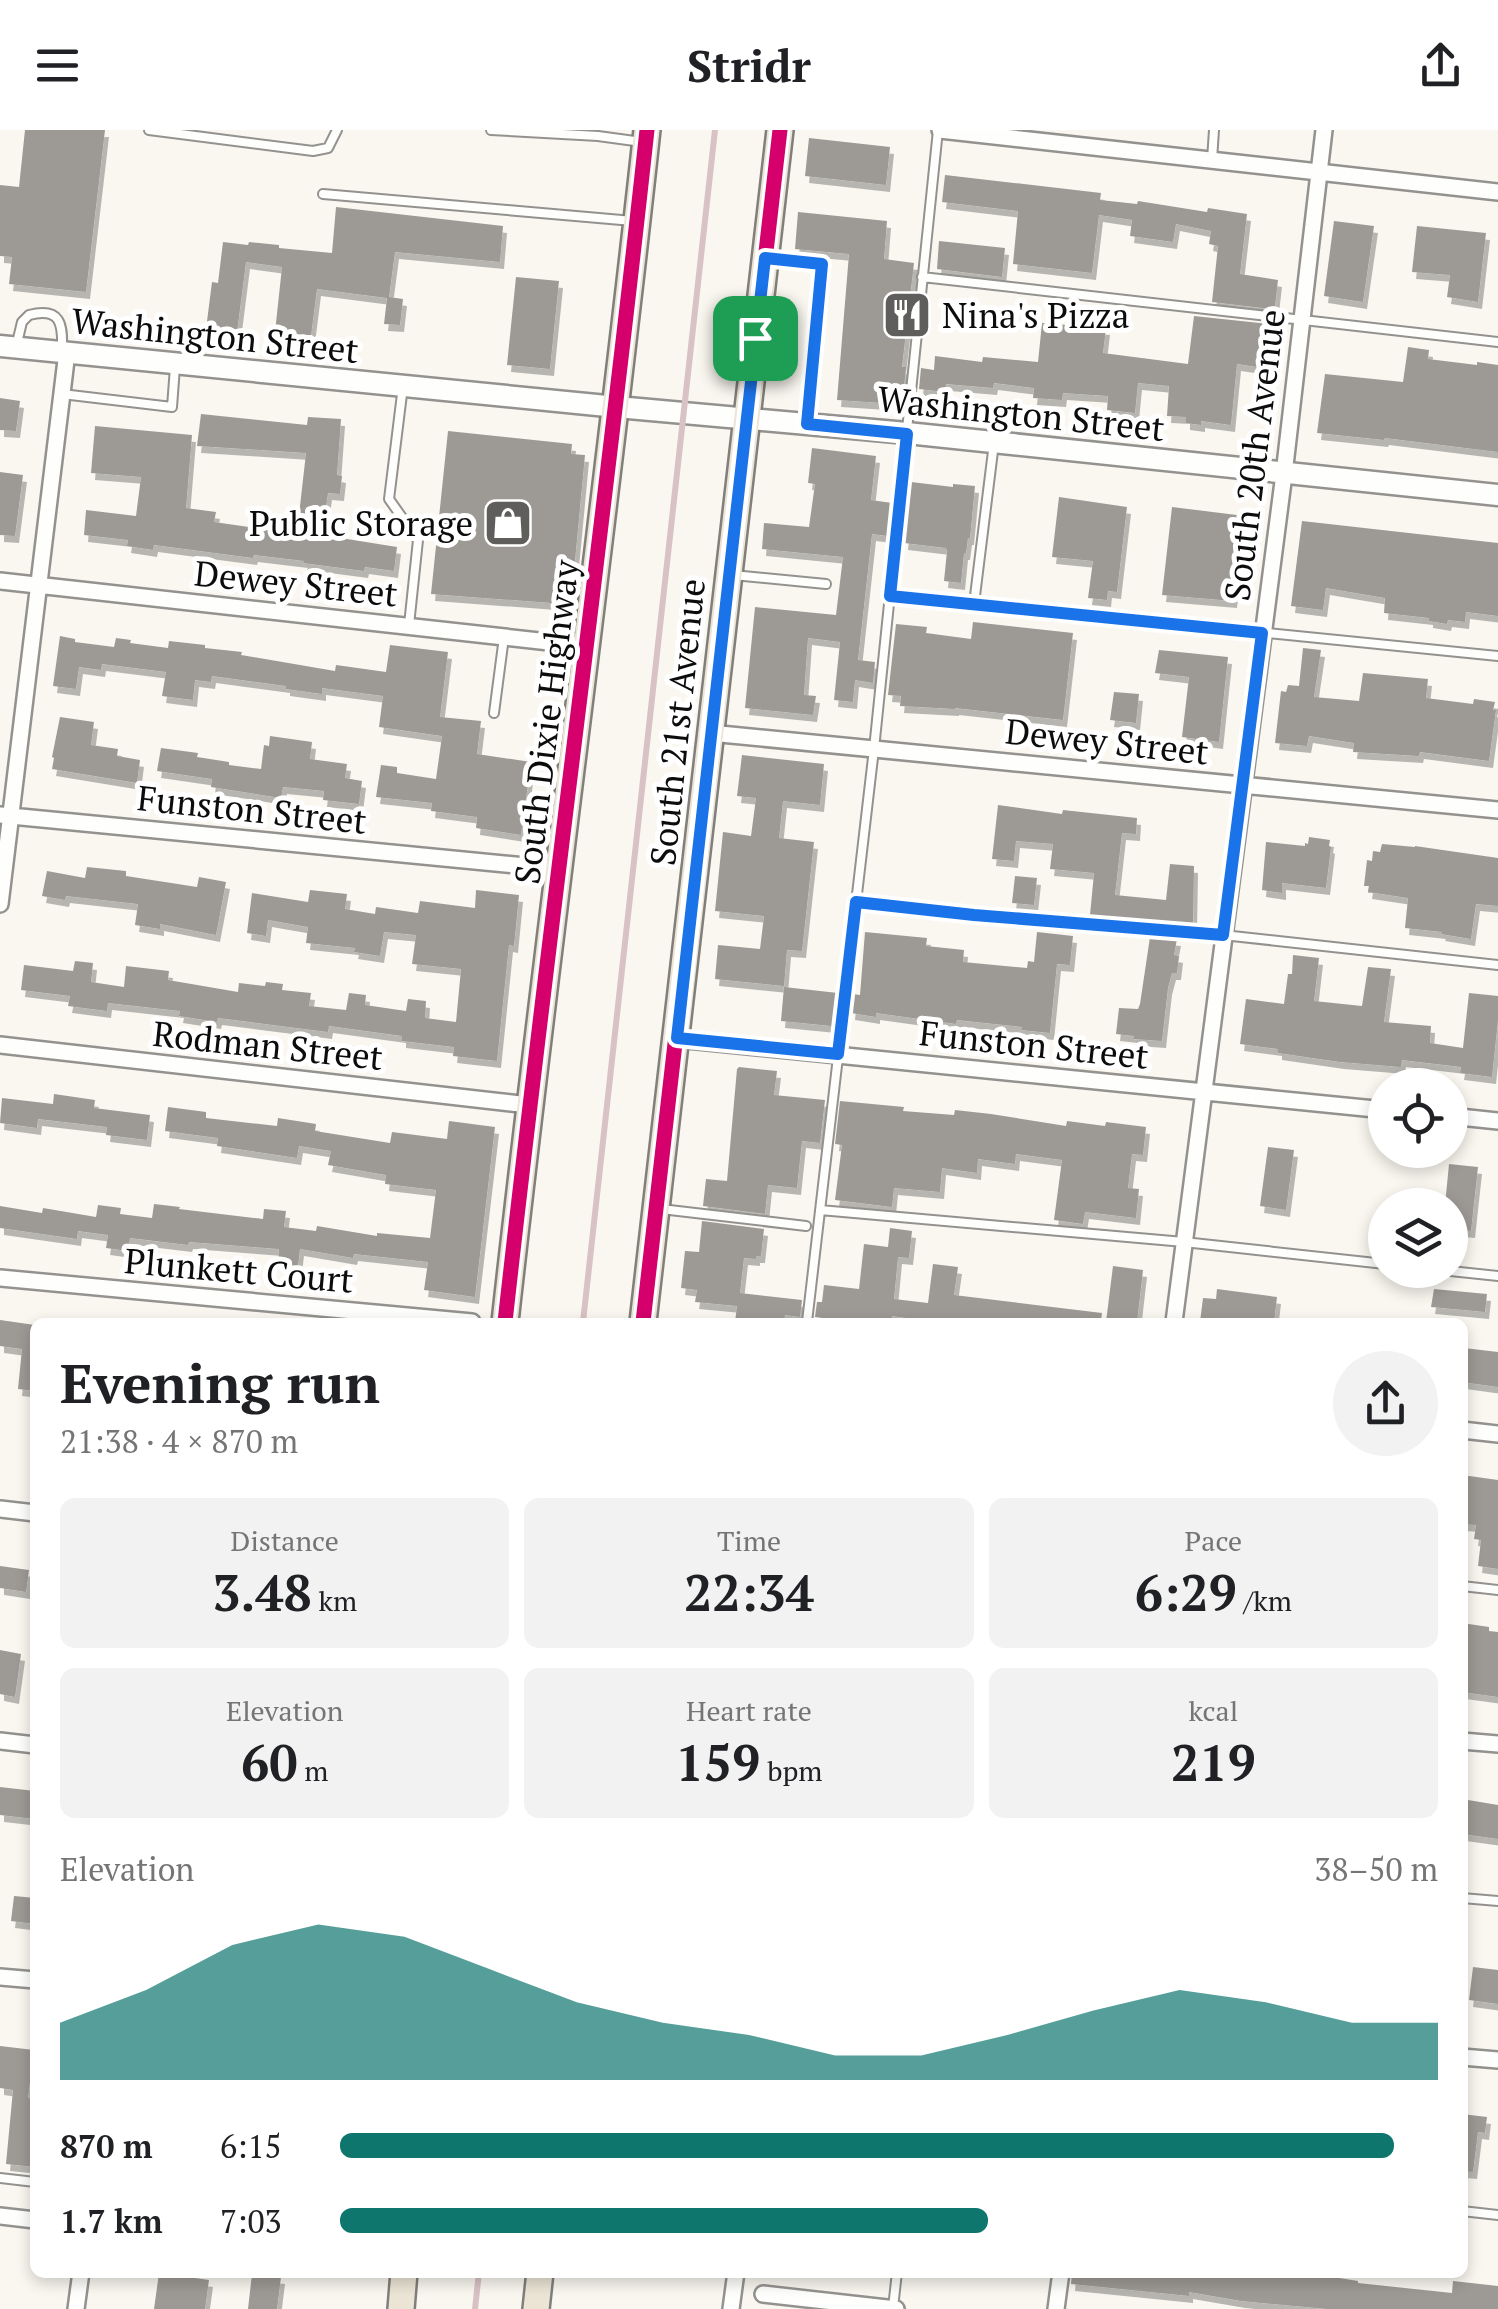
<!DOCTYPE html>
<meta charset="utf-8">
<style>
:root{--surface:#fff;--page:#f2f2f2;--text:#202124;--muted:#757577;--accent:#0f766e}
body{margin:0;font-family:"PT Serif",serif;background:var(--page);color:var(--text);height:100vh;display:flex;flex-direction:column;font-size:38px;white-space:nowrap}
*{box-sizing:border-box;margin:0}
p{font-size:32px;color:var(--muted)}
.icon{flex:none;width:55px;height:55px;fill:none;stroke:currentColor;stroke-width:2;stroke-linecap:round;stroke-linejoin:round}
.map{position:relative;flex:1;overflow:hidden}
.side{position:absolute;left:30px;top:1188px;width:1438px;height:960px;display:flex;flex-direction:column;background:var(--surface);border-radius:15px;box-shadow:0 5px 15px #0003}
.side>*{flex:none}
.buttons{position:absolute;left:1368px;top:938px;display:grid;gap:20px}
.buttons a{display:grid;place-items:center;width:100px;height:100px;border-radius:50%;background:var(--surface);box-shadow:0 5px 15px #0003;font-size:50px}
.pin{position:absolute;display:grid;place-items:center;width:85px;height:85px;color:#fff;margin:-42px;border-radius:20px;box-shadow:0 5px 15px #0006}
.round{display:grid;place-items:center;flex:none;width:105px;height:105px;border-radius:52px;background:var(--page)}
.summary{display:flex;align-items:center;justify-content:space-between;height:170px;padding:0 30px}
h1{font-size:55px;font-weight:700;line-height:75px}
.figures{display:grid;grid-template-columns:repeat(3,1fr);gap:15px;height:170px;padding:10px 30px}
.figures div{display:grid;align-content:center;border-radius:15px;background:var(--page);text-align:center}
.figures b{font-size:50px;font-weight:700}
.figures small{font-size:28px;font-weight:400}
.figures p{font-size:28px}
.chart{height:280px;padding:20px 30px}
.chart p{display:flex;justify-content:space-between}
.chart svg{width:100%;height:180px;margin-top:10px;fill:var(--accent);opacity:.7}
ul{padding:0 30px;list-style:none;font-size:32px}
li{display:grid;grid-template-columns:160px 120px 1fr;align-items:center;height:75px}
li i{height:25px;border-radius:12px;background:var(--accent)}
header{display:flex;justify-content:space-between;align-items:center;height:130px;padding:0 30px;background:var(--surface);font-size:45px;font-weight:700}
.map>svg:first-child{display:block}
</style>
<header><svg class="icon" aria-label="menu" viewBox="0 0 24 24"><path d="M4 6h16M4 12h16M4 18h16"/></svg>Stridr<svg class="icon" aria-label="share" viewBox="0 0 24 24"><path d="M12 15V3M7 8l5-5 5 5M5 13v7h14v-7"/></svg></header>
<div class="map">
<svg width="1498" height="2179" viewBox="0 0 1498 2179">
<defs>
<filter id="shadow"><feDropShadow dx="4" dy="7" stdDeviation="0" flood-color="#0004"/></filter>
</defs>
<rect width="100%" height="100%" fill="#faf7f0"/>
<path fill="#9d9a96" filter="url(#shadow)" d="M25 0H105L86 162 9 154 12 127 0 126V55L19 57Z
M809 8 890 17 886 55 805 46Z
M945 45 1101 63 1100 70 1137 74 1138 71 1207 82 1208 78 1247 84 1240 144 1278 150 1275 176H1272L1271 179 1212 172 1218 116 1209 114 1211 101 1176 94 1173 112 1130 106 1132 90 1099 85 1092 143 1013 134 1018 81 942 72Z
M336 77 503 96 500 132 395 122 389 167 403 169 400 195 384 194 387 168 317 159 311 206 275 202 282 137 246 132 236 210 205 207 212 152 218 153 223 112 248 115 249 112 279 115V118L332 123Z
M798 82 887 91 884 129 914 133 902 237H906L904 257 900 256 898 274 837 270 849 124 795 119Z
M1334 91 1374 96 1363 172 1324 166Z
M1417 96 1486 103 1478 172 1447 167 1450 145 1412 142Z
M939 111 1005 118 1002 147 937 139Z
M516 147 559 151 550 239 507 235Z
M1194 186 1269 194 1264 238 1237 234 1231 295 1201 291V295L1186 293V287L1167 286 1169 256 1138 253 1135 283 1107 280 1108 266 1063 263 1062 270 1033 268 1034 258 994 253 993 258 946 254 945 262 919 259 921 238 934 240 935 226 982 232 983 227 1038 232 1042 193 1106 198 1103 223 1188 234Z
M1408 217 1429 220 1428 229 1477 235V232L1498 235V322L1385 308 1384 310 1317 303 1325 244 1403 252Z
M0 268 20 271 16 301 0 300Z
M201 284 307 295 308 287 341 289 337 345 342 346 340 364 328 363 322 405 397 417 394 441 365 437 364 441 303 433 304 431 254 425 253 428 154 415 153 420 127 416 128 410 84 405 86 380 136 386 141 347 91 343 95 296 192 305 186 378 216 382 214 392 249 397V394H252L253 390 298 394 306 323 197 316Z
M448 301 572 314 571 324 585 325 572 462 554 460 552 473 431 464Z
M812 318 876 326 871 370 892 373 888 406 872 404 858 530 875 532 873 553 855 550 853 572 834 570 840 512 808 508 804 565 816 566 813 585 745 578 755 477 836 485 843 427 762 419 764 393 809 397 815 354 808 353Z
M0 342 23 345 15 406 0 405Z
M911 352 953 357V354L975 356 970 408H968L966 423H964L961 453 944 451 947 421 946 418 904 413Z
M1059 367 1127 377 1117 462 1108 461 1107 470 1088 468 1093 431 1052 427Z
M1172 377 1245 386 1241 415H1239L1233 471 1162 465Z
M1302 391 1498 413V486L1466 482 1465 492 1448 490 1447 494 1429 491V488L1384 483 1385 468 1326 458 1323 480 1291 476Z
M973 492 1073 503 1063 590 955 578V579L900 576 901 566 888 565 896 494 927 497 926 503 971 509Z
M60 506 75 509V512L114 517 116 508 131 510 130 513 168 518 169 511 205 515V518L242 522 241 525 335 541 336 535 386 542 390 515 448 522 440 587 481 591 477 624 531 632 521 705 476 698 477 687 431 681 432 673 376 667 381 635 397 637V643L436 649 442 606 379 597 383 566 322 558V564L286 559V556L212 546 211 552 195 550 193 570 162 566 166 542 102 534 101 540 79 537 76 559 53 556Z
M1303 518 1321 520 1314 567 1359 571 1363 543 1428 549 1426 568 1473 574 1474 569 1495 572 1493 580H1496L1489 631 1420 622 1419 626 1353 622 1354 613 1309 606 1307 616 1275 613 1281 561 1286 562 1288 555 1299 556Z
M1159 520 1228 527 1219 612 1182 607 1189 547 1155 543Z
M1114 562 1139 564 1136 593 1110 590Z
M60 587 94 592 91 615 118 619 117 626 140 630 137 653 52 639 54 628 52 627Z
M270 606 312 612 310 629 347 634 345 648 362 651 359 674 323 670 324 661 283 657 281 668 211 657 212 649 157 641 161 618 198 623 197 627 229 632V635L261 639 264 615 269 616Z
M742 625 824 634 820 675 783 671 779 708 814 712 802 821 787 820 784 856 715 849 718 815 760 819 764 786 715 781 723 702 751 706 756 668 737 666Z
M998 675 1062 684 1063 680 1137 688 1136 704 1122 703 1115 765 1166 770 1170 734 1194 736 1193 795 1090 785 1094 743 1050 739 1053 714 1016 711 1014 731 992 729Z
M1309 707 1330 710 1329 716 1331 717 1326 758 1282 753V763L1262 760 1266 712 1305 716V713L1308 714Z
M1382 714 1415 717V716L1498 728V776L1476 774 1471 809 1441 804 1442 802 1405 798 1408 768 1368 762 1369 756H1364L1367 730 1372 731 1373 721 1380 722Z
M87 737 126 741V746L197 757 199 747 226 752 216 805 160 794V799L135 795 138 774 66 766 65 770 42 766 47 741 85 748Z
M1015 746 1037 748 1034 775 1012 773Z
M310 760 347 764 345 779 375 784 376 777 418 783 420 771 475 778 476 760 519 765 514 816 509 815 497 931 453 926 454 917 402 911V906L329 896 328 902 218 888 217 892 179 886 180 881 108 873 107 881 68 876 70 866 21 860 24 835 73 841 75 831 93 833 91 852 124 857 126 836 169 841 168 850 238 862 239 853 265 856 266 852 283 854 282 860 311 863 309 876 346 880 349 863 366 865 365 875 406 881 408 869 426 871 425 888 456 892 461 839 412 834 416 805 384 802 380 826 354 822 355 818 306 813 308 797 268 790 266 806 247 803 252 763 308 772Z
M865 802 927 808 926 816 964 820 963 832 1027 838 1028 831 1034 832 1037 802 1073 806 1070 835 1057 834 1050 903 1021 900 1022 897 957 890 956 894 876 883V887L851 883 853 864 860 865Z
M1150 807 1177 809 1174 825 1179 826 1177 843H1172L1168 858 1162 911 1133 909 1134 906 1116 904 1119 878 1138 879 1140 874Z
M1293 825 1319 828 1314 871 1362 876 1368 837 1391 839 1384 892 1431 896 1430 913 1463 918 1469 863 1498 866V890L1492 947 1460 943 1461 937 1402 930 1401 937 1340 932 1278 923V919L1240 914 1246 869 1284 874 1288 844H1292Z
M784 857 838 863 832 896 781 891Z
M739 937 777 941 774 965 825 970 820 1013 802 1011 797 1058 768 1055 765 1084 703 1076 706 1049 727 1051 737 939Z
M54 964 95 970 94 978 150 985 147 1010 106 1005 107 997 38 989 37 998 0 993 2 968 53 974Z
M840 971 904 977 903 981 954 985 955 980 991 984 1066 996 1067 991 1105 996 1106 992 1146 997 1143 1025 1132 1024 1128 1058 1139 1059 1136 1088 1085 1082 1083 1094 1054 1090 1062 1030 1016 1024 1015 1034 978 1029 977 1043 942 1038 940 1062 894 1058 892 1077 835 1070 842 1015 835 1014Z
M168 977 206 982V988L277 996 278 988 316 994 315 1001 390 1013 392 1002 447 1009 449 991 495 997 475 1167 424 1160 428 1132 354 1124 353 1128 300 1119 298 1136 278 1133 279 1119 189 1112 188 1115 130 1108 128 1121 106 1118 108 1105 78 1101 77 1109 0 1098V1076L42 1083 43 1078 96 1087 98 1075 121 1078 120 1084 152 1088 154 1074 180 1077 179 1079 263 1089 264 1079 286 1081 284 1097 316 1101 317 1096 377 1106V1103L430 1108 436 1060 385 1054 386 1045 328 1035 331 1021 299 1016 297 1028 217 1016 218 1008 165 1001Z
M1268 1017 1294 1020 1286 1080 1260 1076Z
M1449 1034 1478 1037 1471 1101 1450 1099V1075H1445Z
M702 1091 764 1099 761 1126H756V1129L744 1128 740 1163 802 1170 800 1187 785 1185 784 1192H735L737 1176 695 1172 697 1160 681 1158 685 1121 699 1122Z
M890 1098 912 1101 909 1128 898 1127 894 1169 928 1173 933 1134 958 1137 954 1165 1102 1183 1101 1192H934L892 1186 891 1192H859L815 1187 817 1172H822L824 1155 859 1159 864 1114 888 1117Z
M1113 1136 1143 1140 1137 1192H1106Z
M1217 1159 1277 1167 1274 1192H1200L1203 1168 1216 1169Z
M1434 1159 1487 1164 1485 1182 1431 1177Z
M0 1190 35 1195V1261L18 1259 22 1219 0 1216Z
M1464 1218 1498 1222V1257L1462 1252Z
M1462 1345 1498 1350V1439L1478 1436 1481 1410 1474 1409 1476 1395 1462 1394Z
M0 1436 29 1440 26 1462 0 1458Z
M1462 1493 1489 1497V1501L1498 1502V1567L1462 1562Z
M0 1520 21 1524 15 1567 0 1564Z
M0 1657 35 1661V1689L0 1685Z
M1462 1669 1498 1675V1709L1462 1704Z
M14 1766 35 1768V1794L11 1791Z
M1473 1837 1498 1840V1874L1469 1870Z
M0 1916 34 1920 28 1968 35 1969V2037L6 2034 13 1960 0 1958Z
M1462 1984 1487 1987 1485 2003 1478 2002 1473 2042 1462 2041Z
M1072 2142H1301L1358 2151V2153L1452 2163 1453 2151 1498 2156V2179H1327L1241 2171 1189 2162V2166L1071 2154Z
M159 2143 209 2150 205 2179H154Z
M252 2144 281 2147 277 2179H248Z"/>
<g fill="none" stroke-linecap="round" stroke-linejoin="round">
<g stroke="#93928f" stroke-width="12">
<path id="service" d="M149 0 313 21 328 18 337 0
M491 0 598 6 642 12
M1212 30 1214 0
M323 64 633 91
M768 128 823 134 808 290
M922 147 1498 212
M17 213 22 192 29 185C61 177 63 194 62 220
M403 256 389 369 418 410 409 495
M62 264 172 277 175 237
M733 445 826 454
M889 465 1498 526
M974 474 994 313
M494 583 504 507
M856 772 974 785 1223 805 1498 835
M661 1079 806 1096
M820 1080 1184 1112 1385 1134
M1441 1140 1498 1146
M807 1192 874 619 938 0
M1462 1456 1498 1460
M1462 1768 1498 1771
M0 2048 35 2052
M1462 2081 1498 2085
M893 2178 897 2142"/>
</g>
<g stroke="#93928f" stroke-width="20">
<path id="minor" d="M940 0 1498 62
M0 451 585 516
M710 603 1498 680
M0 685 557 739
M0 774 67 222
M677 909 1385 980
M0 915 529 975
M1450 986 1498 991
M0 1148 472 1192
M1174 1192 1284 344 1324 0
M1462 1300 1498 1304
M0 1379 35 1383
M0 1611 35 1615
M1462 1611 1498 1614
M0 1847 35 1850
M1462 1927 1498 1930
M0 2086 35 2090
M763 2164 896 2179
M76 2179 81 2142
M731 2179 736 2142
M1056 2179 1061 2142"/>
</g>
<g stroke="#93928f" stroke-width="25">
<path id="tertiary" d="M0 216 617 277 907 303 1498 365"/>
</g>
<g stroke="#807f7c" stroke-width="30">
<path id="primary" d="M505 1192C549 795 604 398 647 0
M643 1192 780 0
M401 2179 404 2142
M536 2179 540 2142"/>
</g>
<use href="#service" stroke="#fefefd" stroke-width="8"/>
<use href="#minor" stroke="#fefefd" stroke-width="15"/>
<use href="#tertiary" stroke="#fefefd" stroke-width="20"/>
<use href="#primary" stroke="#ece5d6" stroke-width="25"/>
<path stroke="#d9c2c5" stroke-width="6" d="M583 1192 715 0
M475 2179 479 2142"/>
<g stroke="#fff" stroke-width="21">
<path id="cycleway" d="M505 1192C549 795 604 398 647 0
M643 1192 780 0"/>
</g>
<use href="#cycleway" stroke="#d6006c" stroke-width="15"/>
</g>
<g fill="none" stroke-linecap="round" stroke-linejoin="round">
<g stroke="#fff" stroke-width="20">
<path id="route" d="M765 128 822 134 807 294 907 304 890 466 1262 503 1223 805 974 785 856 772 838 924 677 908Z"/>
</g>
<use href="#route" stroke="#1a73e8" stroke-width="12"/>
</g>
<defs>
<g id="restaurant-square" transform="scale(2.5)"><rect x="-9" y="-9" width="18" height="18" rx="4" fill="#5f5e5c" stroke="#fff"/><path d="M-5-6h1v4h1v-4h1v4h1v-4h1v5L-1.5 .5V6h-2V.5L-5-1ZM5-6V6H3V1.5H1.5Q1.5-4 5-6Z" fill="#fff"/></g>
<g id="shop-square" transform="scale(2.5)"><rect x="-9" y="-9" width="18" height="18" rx="4" fill="#5f5e5c" stroke="#fff"/><path d="M-5-2.5h2.3a2.7 3.5 0 0 1 5.4 0H5L5.5 6h-11ZM-1.5-2.5h3a1.5 2.3 0 0 0-3 0Z" fill="#fff"/></g>
</defs>
<g fill-rule="evenodd">
<use href="#restaurant-square" x="907" y="185"/>
<use href="#shop-square" x="508" y="393"/>
</g>
<g text-anchor="middle" dominant-baseline="central" stroke-width="10" stroke-linejoin="round" paint-order="stroke">
<g font-size="35" fill="#0c0c0c" stroke="#fff" text-anchor="start">
<text x="942" y="185">Nina's Pizza</text>
<text x="473" y="393" text-anchor="end">Public Storage</text>
</g>
<g font-size="35" fill="#0c0c0c" stroke="#fff">
<text transform="translate(215 205) rotate(6)">Washington Street</text>
<text transform="translate(1021 283) rotate(6)">Washington Street</text>
<text transform="translate(1254 325) rotate(-83)">South 20th Avenue</text>
<text transform="translate(296 453) rotate(6)">Dewey Street</text>
<text transform="translate(546 592) rotate(-83)">South Dixie Highway</text>
<text transform="translate(677 592) rotate(-84)">South 21st Avenue</text>
<text transform="translate(1107 611) rotate(6)">Dewey Street</text>
<text transform="translate(252 679) rotate(6)">Funston Street</text>
<text transform="translate(1034 914) rotate(6)">Funston Street</text>
<text transform="translate(268 915) rotate(6)">Rodman Street</text>
<text transform="translate(239 1140) rotate(5)">Plunkett Court</text>
</g>
</g>
</svg>
<div class="buttons">
<a><svg class="icon" aria-label="locate" viewBox="0 0 24 24"><circle cx="12" cy="12" r="6"/><path d="M12 2v4M12 18v4M2 12h4M18 12h4"/></svg></a>
<a><svg class="icon" aria-label="layers" viewBox="0 0 24 24"><path d="M12 4l9 5-9 5-9-5zM3 14l9 5 9-5"/></svg></a>
</div>
<div class="pin" style="left:755px;top:208px;background:#1e9e55"><svg class="icon" aria-label="arrive" viewBox="0 0 24 24"><path d="M6 21V4h12l-3 4 3 4H6"/></svg></div>
<section class="side">
<div class="summary"><div><h1>Evening run</h1><p>21:38 · 4 × 870 m</p></div><a class="round"><svg class="icon" aria-label="share" viewBox="0 0 24 24"><path d="M12 15V3M7 8l5-5 5 5M5 13v7h14v-7"/></svg></a></div>
<div class="figures">
<div><p>Distance</p><b>3.48<small> km</small></b></div>
<div><p>Time</p><b>22:34</b></div>
<div><p>Pace</p><b>6:29<small> /km</small></b></div>
</div>
<div class="figures">
<div><p>Elevation</p><b>60<small> m</small></b></div>
<div><p>Heart rate</p><b>159<small> bpm</small></b></div>
<div><p>kcal</p><b>219</b></div>
</div>
<div class="chart"><p><span>Elevation</span>38–50 m</p>
<svg viewBox="0 0 160 44" preserveAspectRatio="none"><path d="M0 44V30L10 22L20 11L30 6L40 9L50 17L60 25L70 30L80 33L90 38L100 38L110 33L120 27L130 22L140 25L150 30L160 30V44z"/></svg>
</div>
<ul>
<li><b>870 m</b>6:15<i style="width:96%"></i></li>
<li><b>1.7 km</b>7:03<i style="width:59%"></i></li>
</ul>
</section>
</div>
